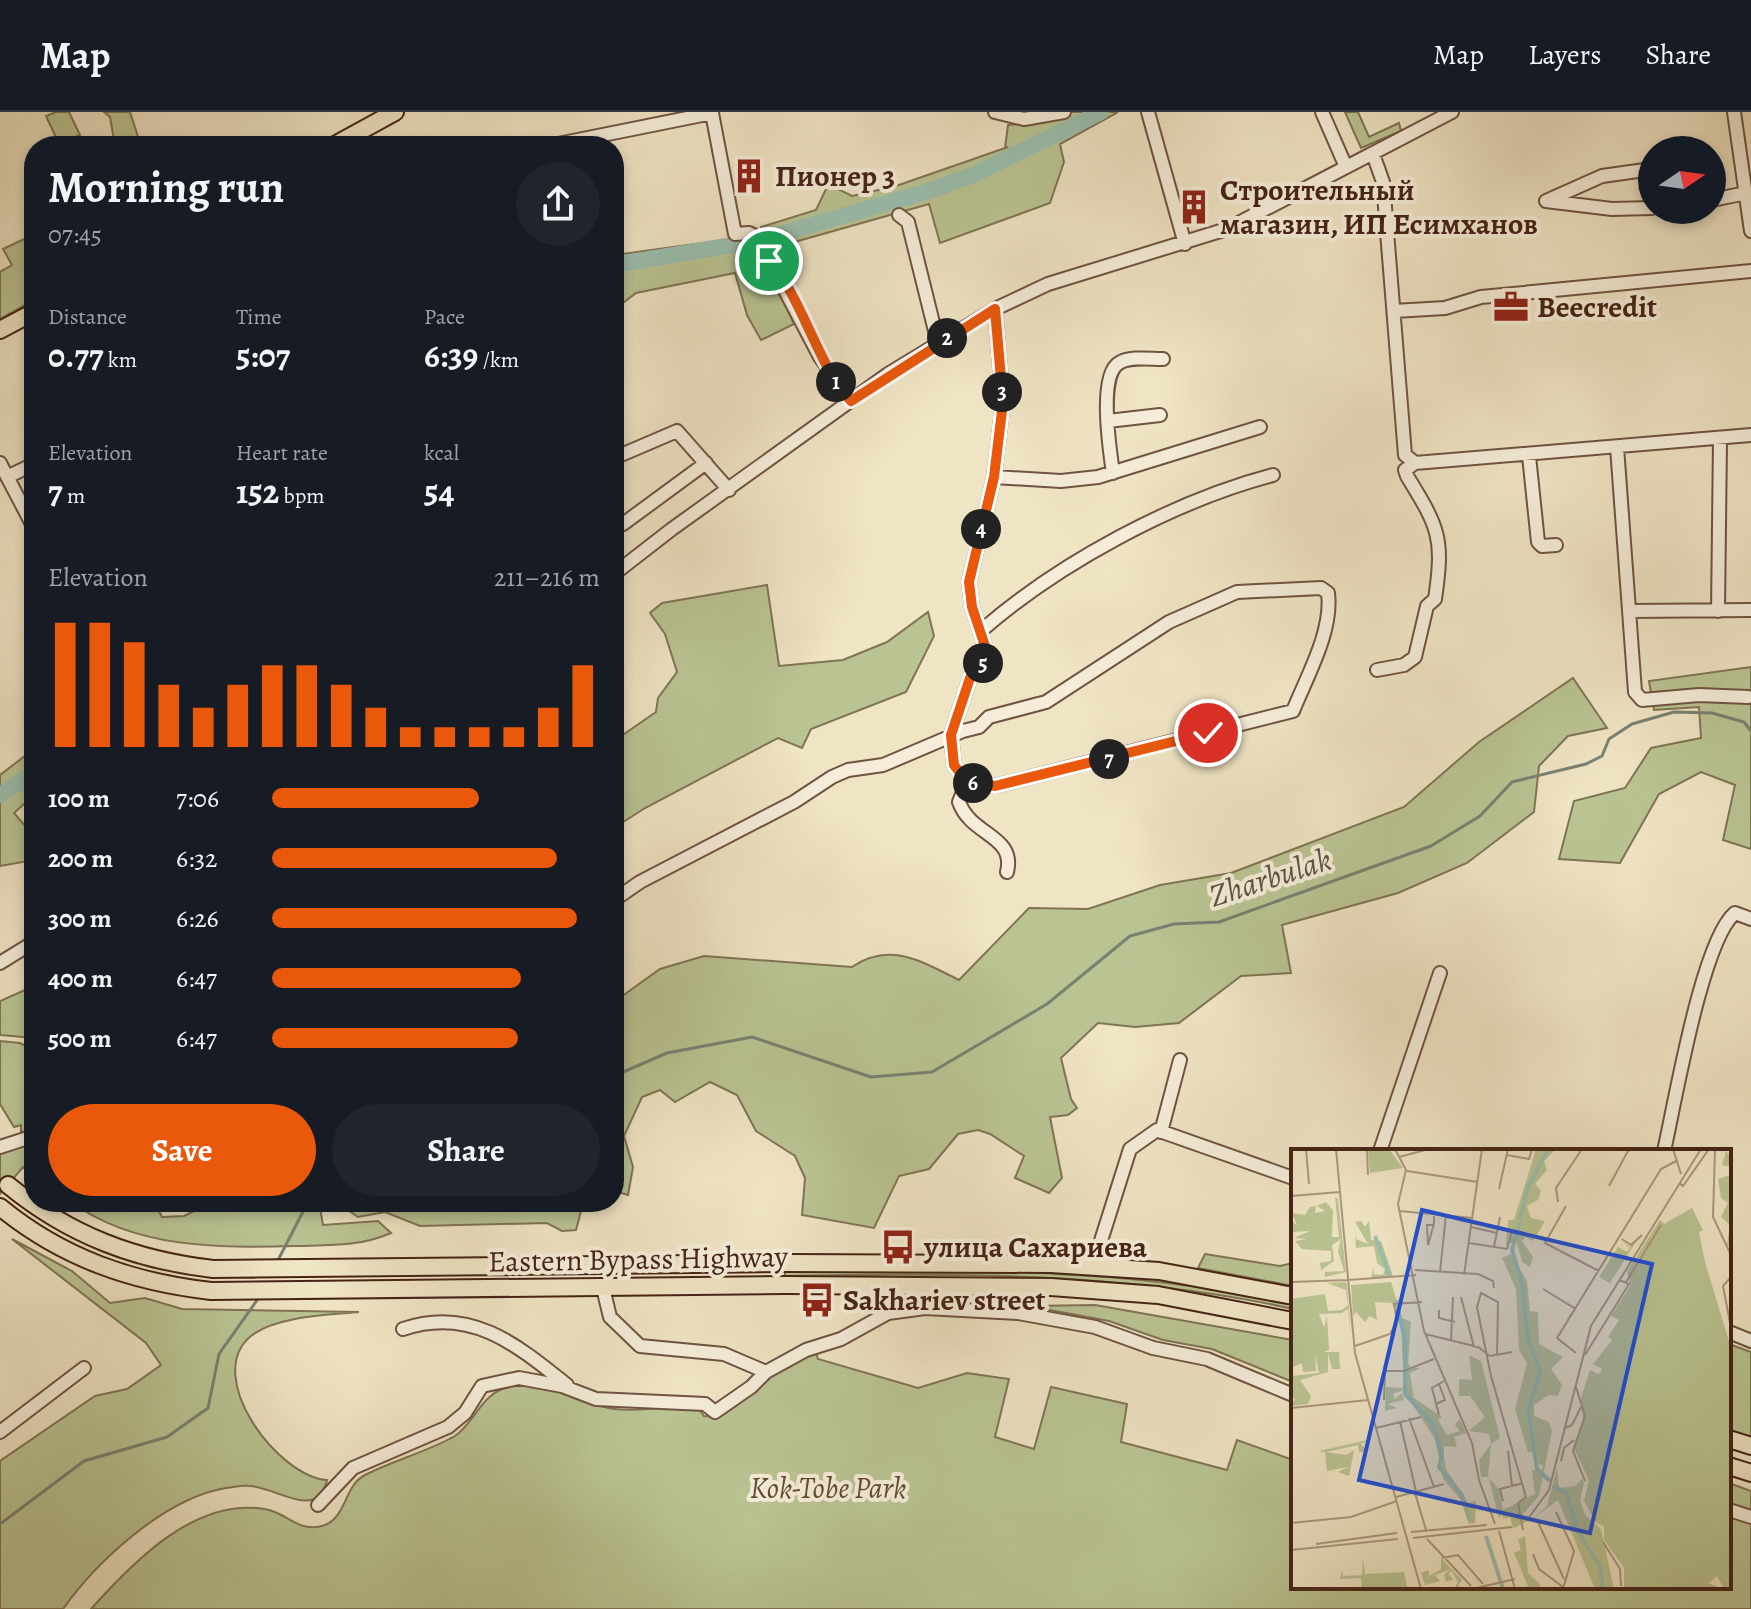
<!DOCTYPE html>
<meta charset="utf-8">
<style>
:root{--surface:#171b24;--page:#20242c;--text:#f1f3f6;--muted:#9ea1a6;--line:#363941;--accent:#ea580c}
body{margin:0;font-family:Alegreya,serif;background:var(--page);color:var(--text);height:100vh;display:flex;flex-direction:column;font-size:30px;white-space:nowrap}
*{box-sizing:border-box;margin:0}
p{font-size:26px;color:var(--muted)}
.icon{flex:none;width:44px;height:44px;fill:none;stroke:currentColor;stroke-width:2;stroke-linecap:round;stroke-linejoin:round}
.map{position:relative;flex:1;overflow:hidden}
.sheet{position:absolute;left:24px;top:24px;width:600px;height:1076px;display:flex;flex-direction:column;background:var(--surface);border-radius:32px;box-shadow:0 4px 12px #0003}
.sheet>*{flex:none}
.needle{width:52px;rotate:77deg}
.controls{position:absolute;left:1638px;top:24px;display:grid;gap:16px}
.controls a{display:grid;place-items:center;width:88px;height:88px;border-radius:50%;background:var(--surface);box-shadow:0 4px 12px #0003;font-size:40px}
.pin{position:absolute;display:grid;place-items:center;width:68px;height:68px;color:#fff;margin:-34px;border:4px solid #fff;border-radius:50%;box-shadow:0 2px 8px #0007}
.km{position:absolute;width:40px;height:40px;margin:-20px;border-radius:50%;background:#222;color:#fff;font-size:22px;line-height:40px;text-align:center}
.round{display:grid;place-items:center;flex:none;width:84px;height:84px;border-radius:42px;background:var(--page)}
.headline{display:flex;align-items:center;justify-content:space-between;height:136px;padding:0 24px}
h1{font-size:44px;font-weight:600;line-height:60px}
.stats{display:grid;grid-template-columns:repeat(3,1fr);gap:12px;height:136px;padding:8px 24px}
.stats div{display:grid;align-content:center}
.stats b{font-size:34px;font-weight:600}
.stats small{font-size:22px;font-weight:400}
.stats p{font-size:22px}
.chart{height:224px;padding:16px 24px}
.chart p{display:flex;justify-content:space-between}
.chart svg{width:100%;height:144px;margin-top:8px;stroke:var(--accent);stroke-width:6}
.primary-button{display:flex;gap:16px;margin-top:auto;padding:16px 24px}
.primary-button a{flex:1;height:92px;border-radius:48px;background:var(--accent);color:#fff;font-size:32px;font-weight:600;line-height:92px;text-align:center}
.primary-button a+a{background:var(--page);color:var(--text)}
ul{padding:0 24px;list-style:none;font-size:26px}
li{display:grid;grid-template-columns:128px 96px 1fr;align-items:center;height:60px}
li i{height:20px;border-radius:10px;background:var(--accent)}
header{display:flex;align-items:center;gap:48px;box-sizing:border-box;height:112px;padding:0 40px;background:var(--surface);border-bottom:2px solid var(--line)}
header strong{font-size:38px}
nav{display:flex;gap:44px;margin-inline-start:auto;font-size:28px}
.map>svg:first-child{display:block}
</style>
<header>
<strong>Map</strong>
<nav><a>Map</a><a>Layers</a><a>Share</a></nav>
</header>
<div class="map">
<svg width="1751" height="1497" viewBox="0 0 1751 1497">
<rect width="100%" height="100%" fill="#efe4c4"/>
<filter id="stains"><feTurbulence type="fractalNoise" baseFrequency=".0025" numOctaves="4"/><feColorMatrix values="0 0 0 0 .2 0 0 0 0 .09 0 0 0 0 .02 0 0 0 .5 -.17"/></filter>
<radialGradient id="worn" r=".72"><stop offset=".6" stop-color="#630" stop-opacity="0"/><stop offset="1" stop-color="#630" stop-opacity=".3"/></radialGradient>
<path fill="#bac493" stroke="#807454" stroke-width="2" d="M56 0H69L80 23 59 32 46 4Z
M104 0H130L141 34H115L110 5Z
M1070 0H1118L1060 32 1064 50 1050 91 940 131 929 92 791 131 767 153 757 157 774 165 794 212 761 228 747 203 735 161 636 181 614 198V143L732 127 761 118V115L816 98 827 75 832 74 852 84 896 74 1008 35 1005 36 1008 13 1048 9Z
M1345 0H1358L1369 25 1399 11 1401 19 1361 36Z
M24 127 34 143V188L0 207V160L12 153 3 137Z
M767 473 779 554 843 548 887 530 928 500 934 524 906 580 811 617 802 636 778 626 645 696 614 716V629L656 600 658 586 677 560 665 522 650 501 662 491Z
M1751 555V737L1723 728 1735 673 1701 660 1659 682 1620 751 1559 747 1574 689 1625 676 1651 636 1701 626 1699 595 1654 598 1649 569Z
M1573 566 1607 616 1568 624 1539 654 1534 700 1467 751 1398 781 1282 813 1291 861 1241 864 1179 911 1135 915 1098 911 1061 946 1071 987 1077 996 1068 1003 1050 1005 1062 1066 1049 1081 1015 1066 1024 1044 990 1022 978 1018 958 1022 929 1057 899 1064 874 1116 802 1103 805 1066 795 1044 756 1019 737 983 710 970 675 990 660 978 642 985 624 1024 633 1055 628 1083 614 1079V890L660 857 704 844 852 855C891 829 922 850 959 868L1029 796 1088 797 1160 773 1231 761 1404 695 1479 630Z
M34 637V683L14 701 34 724V748L0 754V663Z
M34 874V926L0 923V889Z
M0 929 20 931 34 938V1019L21 1020V1013L14 1015 0 992Z
M34 1024V1063L23 1055 0 1082V1037Z
M71 1090H154L162 1105 184 1104 213 1090H319L323 1113 378 1109 391 1121C359 1135 329 1133 295 1134 219 1136 136 1137 71 1090Z
M345 1090H599L581 1099 576 1118 562 1119 547 1111 420 1114 385 1100 358 1105 342 1094Z
M12 1127 72 1159 110 1191 145 1186 182 1197 359 1200C329 1203 276 1204 251 1224 202 1264 278 1365 327 1368 317 1410 277 1375 250 1374 243 1373 234 1375 226 1376 165 1386 97 1449 63 1497H0V1349L95 1284 127 1277 161 1253 146 1231Z
M1205 1142 1280 1154 1293 1151V1174L1198 1156Z
M920 1156C1046 1160 1170 1164 1293 1193V1197C1127 1160 955 1161 785 1164V1160Z
M1095 1193 1293 1228V1270L1212 1237 1163 1228 1109 1209 1028 1194Z
M1729 1232 1751 1240V1327L1729 1319Z
M816 1241 818 1247 918 1276 967 1261 1009 1267 995 1325 1034 1337 1051 1275 1127 1292 1121 1330 1227 1358 1237 1328 1293 1348V1475H1729V1371L1751 1379V1497H91C133 1450 198 1382 269 1398 289 1403 301 1422 325 1413 347 1404 344 1374 365 1363 394 1348 427 1340 455 1324 473 1312 480 1286 502 1277 540 1263 577 1292 614 1297 643 1301 669 1291 698 1296L704 1304C736 1308 752 1272 775 1258 787 1251 803 1246 816 1241Z"/>
<g fill="none" stroke-linecap="round" stroke-linejoin="round">
<path stroke="#788172" stroke-width="3" d="M614 964 667 941 752 925 871 965 932 960 1047 892 1130 824 1174 812 1219 810 1431 734 1480 704 1512 670 1586 652 1602 644 1609 627 1632 612 1674 600 1712 601 1744 610 1751 619
M276 1152 308 1090
M0 1412 84 1349 167 1325 208 1296 219 1242 260 1184"/>
<path stroke="#9abfaf" stroke-width="16" d="M614 153 756 129 929 79 973 63 1101 0
M0 683 34 661"/>
<g stroke="#705342" stroke-width="16">
<path id="minor" d="M995 0 1024 7 1064 0
M1148 0 1185 132
M1322 0 1346 55
M1734 0 1751 119
M548 34 712 1 735 122 749 121 757 125 820 245 851 289
M1373 42 1383 70 1405 343 1415 351
M1652 57 1602 64 1546 89 1612 97 1652 96
M1712 88 1746 81
M899 103 908 110 938 231
M995 197 1003 290 994 365 969 470 972 495 987 540 970 566 951 623 954 653 967 670 959 690C971 724 1016 723 1007 760
M1394 199 1445 196 1481 185 1751 159
M1108 309 1160 303
M1617 335 1635 580 1642 588 1699 583 1748 585
M1529 344 1538 430 1542 434 1556 433
M614 346 677 319 729 378
M0 351 34 416
M1415 351 1751 323
M1113 361C1110 340 1098 263 1119 251 1130 244 1150 247 1163 247
M7 365 34 352
M994 365 1061 369 1098 365 1260 315
M614 411 623 412 706 351
M614 462 672 417 888 262 995 197 1048 172 1227 117 1452 0
M1629 499 1751 498
M1718 499 1720 328
M982 518C1059 451 1174 389 1273 363
M1377 558 1404 553 1415 545 1427 494 1435 487C1444 426 1439 416 1407 364L1405 358 1415 351
M614 788 640 770 794 690 832 665 848 658 883 653 963 619 979 615 989 605 1046 590 1169 510 1237 480 1321 476 1328 481C1333 519 1307 564 1293 599L995 674 967 670
M0 851 34 830
M1161 1020 1180 948
M0 1035 34 1024
M1380 1039 1440 861
M1664 1039C1675 991 1702 828 1735 801L1751 807
M1093 1154 1130 1037 1157 1018 1293 1066
M603 1176 610 1205 640 1234 724 1242 766 1260
M403 1217C470 1194 516 1232 567 1273
M1729 1220 1751 1229
M0 1320 84 1256
M318 1393 353 1356 448 1315 465 1301 482 1274 519 1266 562 1274 596 1287 705 1292 715 1300 751 1275 766 1260 806 1238 841 1227 888 1201 925 1196 1018 1201 1095 1215 1153 1236 1207 1247 1293 1283
M1729 1398 1751 1405"/>
</g>
<g stroke="#452316" stroke-width="20">
<path id="major" d="M333 34 395 0
M0 218 34 200
M8 1073C69 1123 135 1148 213 1157L785 1151 1051 1152 1159 1159 1293 1184
M0 1095C62 1146 132 1170 211 1179L785 1173 1051 1175 1158 1183 1293 1209
M1729 1327 1751 1334
M1729 1354 1751 1361"/>
</g>
<use href="#minor" stroke="#f5edd9" stroke-width="12"/>
<use href="#major" stroke="#efe4c4" stroke-width="16"/>
</g>
<g fill="none" stroke-linecap="round" stroke-linejoin="round">
<g stroke="#fff" stroke-width="16">
<path id="route" d="M769 149C804 188 814 247 851 289L995 197 1003 290 994 365 969 470 972 495 987 540 970 566 951 623 954 653 967 670 995 674 1208 621"/>
</g>
<use href="#route" stroke="#ea580c" stroke-width="10"/>
</g>
<defs>
<g id="building-bare" transform="scale(2.76)"><path d="M-4-6H4V6H1V3H-1V6H-4ZM-2.5-4.3h1.7v1.8h-1.7ZM.8-4.3h1.7v1.8H.8ZM-2.5-1h1.7V.8h-1.7ZM.8-1h1.7V.8H.8Z" fill="#8f2418" stroke="#f5edd9" stroke-width="2.5" paint-order="stroke"/></g>
<g id="office-bare" transform="scale(2.76)"><path d="M-6-3h4V-5.5h4V-3h4V5H-6ZM-1-4.5V-3h2v-1.5ZM-6 0V1H6V0Z" fill="#8f2418" stroke="#f5edd9" stroke-width="2.5" paint-order="stroke"/></g>
<g id="bus-bare" transform="scale(2.76)"><path d="M-5-6H5V4H4V6H2V4H-2V6H-4V4H-5ZM-3.5-4V0h7V-4ZM-3.5 1.2v1.5H-2V1.2ZM2 1.2v1.5H3.5V1.2Z" fill="#8f2418" stroke="#f5edd9" stroke-width="2.5" paint-order="stroke"/></g>
</defs>
<g fill-rule="evenodd">
<use href="#building-bare" x="749" y="64"/>
<use href="#building-bare" x="1194" y="95"/>
<use href="#office-bare" x="1511" y="195"/>
<use href="#bus-bare" x="898" y="1135"/>
<use href="#bus-bare" x="817" y="1188"/>
</g>
<g text-anchor="middle" dominant-baseline="central" stroke-width="8" stroke-linejoin="round" paint-order="stroke">
<g font-size="30" font-weight="bold" fill="#452316" stroke="#f5edd9" text-anchor="start">
<text x="775" y="64">Пионер 3</text>
<text x="1220" y="78">Строительный<tspan x="1220" dy="34">магазин, ИП Есимханов</tspan></text>
<text x="1537" y="195">Beecredit</text>
<text x="924" y="1135">улица Сахариева</text>
<text x="843" y="1188">Sakhariev street</text>
</g>
<g font-size="30" fill="#452316" stroke="#f5edd9">
<text transform="translate(638 1147) rotate(-1)">Eastern Bypass Highway</text>
</g>
<g font-size="30" font-style="italic" fill="#624b35" stroke="#f5edd9">
<text x="828" y="1376">Kok-Tobe Park</text>
</g>
<g font-size="32" font-style="italic" fill="#5e5244" stroke="#f5edd9">
<text transform="translate(1270 765) rotate(-18)">Zharbulak</text>
</g>
</g>
<g transform="translate(1291 1037)">
<rect width="440" height="440" fill="#efe4c4"/>
<path d="M77 0H98L112 19 79 24ZM245 0H265L253 12 256 21 244 35 250 41 247 51 236 57 240 69 254 72 242 92 234 88 231 92 242 108 239 118 231 113 225 91 215 97 217 71H223ZM435 2 440 8V99L436 95 439 76 430 68 437 54 430 49 427 30 439 26V18L431 16ZM44 48 47 50 55 123 34 128V123L53 122 47 102 50 90 41 96 43 112 30 121 29 114 40 112V102L11 100 4 92 15 90 3 89 19 82 2 83 0 72 6 76 1 64 14 66 19 58 25 57 24 64 34 62 26 57 35 53 42 61 41 88H48ZM401 59 412 81 408 83 414 113 440 199V440H433L426 427 418 434 431 440H333V419L313 391V377L305 374 293 352 298 331 283 299 292 271 290 249 299 221 308 225 311 220 302 215 321 191 317 188 328 171 320 167 339 137 336 122 369 71 373 75ZM70 72 74 78 78 72 80 91 90 92 102 127 80 129 83 119V125L92 126 94 120 86 114 83 97 65 99 64 82 65 90 77 95 64 73ZM348 88 319 134 308 128 327 98 336 103 339 99 332 93 340 98ZM220 105 236 132 239 162 247 163 248 195 272 208 260 220 271 236 267 247 258 246 243 256V267L258 273 261 282 248 347 232 365 237 372 209 386 222 379 219 368 212 370 211 365 208 370 198 329 208 340 212 361 244 345 241 321H251L252 316 247 315 246 304 237 303 224 260 236 214 228 201 225 140 211 109ZM54 133 56 135 60 186 57 160 51 164 28 165 33 178 36 167 38 201 32 203H48L49 220H41L37 204V223L9 231 20 247 17 255 0 257 4 249H0V227L28 224 24 205 25 222 12 223 11 214 0 219V150L34 145 37 162 51 161 57 156 55 141 36 134ZM100 133 111 169 120 173 117 214 120 219H130L119 224 123 249 151 268 147 271 156 286 169 282 164 276 169 270 175 284 163 288 166 298 153 297V307L155 320 177 354 185 352 184 374 178 375 169 350 152 330 144 290 112 241 102 245 104 250 111 244 113 251 96 255 106 259 94 262 95 238 113 239 110 178 101 154 84 153 86 171 78 167 74 173 65 163 62 167 60 136ZM178 206 190 212 209 289 200 295 197 328H190L188 311 200 295 198 285 178 282 194 268 179 247H168V230L181 231ZM81 290 70 295 77 303H68L67 296 35 303 55 306 63 301 58 327 47 323 57 318 36 322 34 303 28 302ZM266 319 268 339 284 337 291 330 293 334 289 351 294 366 310 380 323 440H304L267 351 242 369 256 357ZM234 387 237 424 250 436 246 440H233L237 437 223 404 230 401 227 391ZM72 409 74 425 113 423 116 438 71 440 70 429 49 430 51 421 52 427 71 426ZM150 409 171 431 167 437 174 440H163L167 433 161 422 157 425 163 430 155 433 153 426 160 420 144 426 149 432 134 436 130 424 137 421 139 427 150 420Z" fill="#bac493"/>
<path fill="none" stroke="#9abfaf" stroke-width="4" d="M229 71 236 41 257 0M229 73 221 101 232 137 236 186 249 222 237 262 246 320 259 332M84 87 99 127M105 151 114 191V245L142 275 151 307 148 318 171 346 179 372M263 337 276 345 286 381 309 417 312 440M195 387 212 440"/>
<path fill="none" stroke="#ab977e" stroke-width="2" d="M15 0 18 35M45 0 64 204 130 440M76 0 77 26M104 0 115 21 107 55 133 182 181 294 188 331M382 0 390 25M424 0 422 68 440 106M216 6 238 10 241 0M108 8 138 0M116 22 187 33M388 34 392 37 418 0M318 37 338 0M208 40 217 0M0 47 49 43M267 53 265 39 291 0M275 57 254 94 308 122M109 62 181 69M142 76H136L137 96 142 78 143 74V65M180 78 206 84M331 90 340 96 351 86M178 94 216 100 221 83M203 98 209 68M124 121 187 125 202 132 203 139M149 123 155 66M173 126 191 0M440 128 432 137 440 179M57 131 125 126M0 133 57 131M335 133 370 76M252 140 285 160M170 148 183 198M148 161V169L164 173M134 185 187 198 199 207 221 203M160 191 162 148M64 197 99 185 106 172 103 155 131 153M285 204 266 189 370 20 387 11M206 206 207 153 190 144 186 158 200 227 235 348 227 354 232 381M294 206 338 135 328 131M285 238 294 267 282 302 294 332M93 251 94 222H113L143 210M145 255 154 251 148 235M0 259 77 251M148 266 141 239 153 232M118 269 143 338M109 272 125 343M85 279 130 268M272 280 281 276 290 258M217 302 221 337M270 312 273 299 283 291M188 331 204 375M124 344 135 381M105 348 153 335M212 352 209 340 232 334M265 363 283 402 272 440M236 371 258 341 300 177 410 0M247 373 273 430M0 374 60 368 106 352M208 382 224 440M120 383 196 376M122 389 221 378M136 390 180 437M312 393 329 420 330 437M25 395 106 384M0 401 107 390M242 405 248 420 272 438M151 409 167 406 192 435M181 440 224 430"/>
<path fill="#1d4ed8" fill-opacity="0.15" stroke="#1d4ed8" stroke-width="4" d="M131 61 361 115 299 384 68 331Z"/>
<rect width="440" height="440" fill="none" stroke="#452316" stroke-width="4"/>
</g>
<rect width="100%" height="100%" filter="url(#stains)"/>
<rect width="100%" height="100%" fill="url(#worn)"/>
</svg>
<div class="controls">
<a><svg class="needle" viewBox="-14 -14 28 28"><path d="M0-13l5 13h-10z" fill="#e53935"/><path d="M0 13l5-13h-10z" fill="#9ea1a6"/></svg></a>
</div>
<div class="pin" style="left:769px;top:149px;background:#1e9e55"><svg class="icon" aria-label="arrive" viewBox="0 0 24 24"><path d="M6 21V4h12l-3 4 3 4H6"/></svg></div>
<div class="pin" style="left:1208px;top:621px;background:#d93025"><svg class="icon" aria-label="check" viewBox="0 0 24 24"><path d="M5 12l5 5 9-10"/></svg></div>
<b class="km" style="left:836px;top:270px">1</b>
<b class="km" style="left:947px;top:226px">2</b>
<b class="km" style="left:1002px;top:280px">3</b>
<b class="km" style="left:981px;top:417px">4</b>
<b class="km" style="left:983px;top:551px">5</b>
<b class="km" style="left:973px;top:671px">6</b>
<b class="km" style="left:1109px;top:647px">7</b>
<section class="sheet">
<div class="headline"><div><h1>Morning run</h1><p>07:45</p></div><a class="round"><svg class="icon" aria-label="share" viewBox="0 0 24 24"><path d="M12 15V3M7 8l5-5 5 5M5 13v7h14v-7"/></svg></a></div>
<div class="stats">
<div><p>Distance</p><b>0.77<small> km</small></b></div>
<div><p>Time</p><b>5:07</b></div>
<div><p>Pace</p><b>6:39<small> /km</small></b></div>
</div>
<div class="stats">
<div><p>Elevation</p><b>7<small> m</small></b></div>
<div><p>Heart rate</p><b>152<small> bpm</small></b></div>
<div><p>kcal</p><b>54</b></div>
</div>
<div class="chart"><p><span>Elevation</span>211–216 m</p>
<svg viewBox="0 0 160 44" preserveAspectRatio="none"><path d="M5 44V6M15 44V6M25 44V12M35 44V25M45 44V32M55 44V25M65 44V19M75 44V19M85 44V25M95 44V32M105 44V38M115 44V38M125 44V38M135 44V38M145 44V32M155 44V19"/></svg>
</div>
<ul>
<li><b>100 m</b>7:06<i style="width:63%"></i></li>
<li><b>200 m</b>6:32<i style="width:87%"></i></li>
<li><b>300 m</b>6:26<i style="width:93%"></i></li>
<li><b>400 m</b>6:47<i style="width:76%"></i></li>
<li><b>500 m</b>6:47<i style="width:75%"></i></li>
</ul>
<div class="primary-button"><a>Save</a><a>Share</a></div>
</section>
</div>
